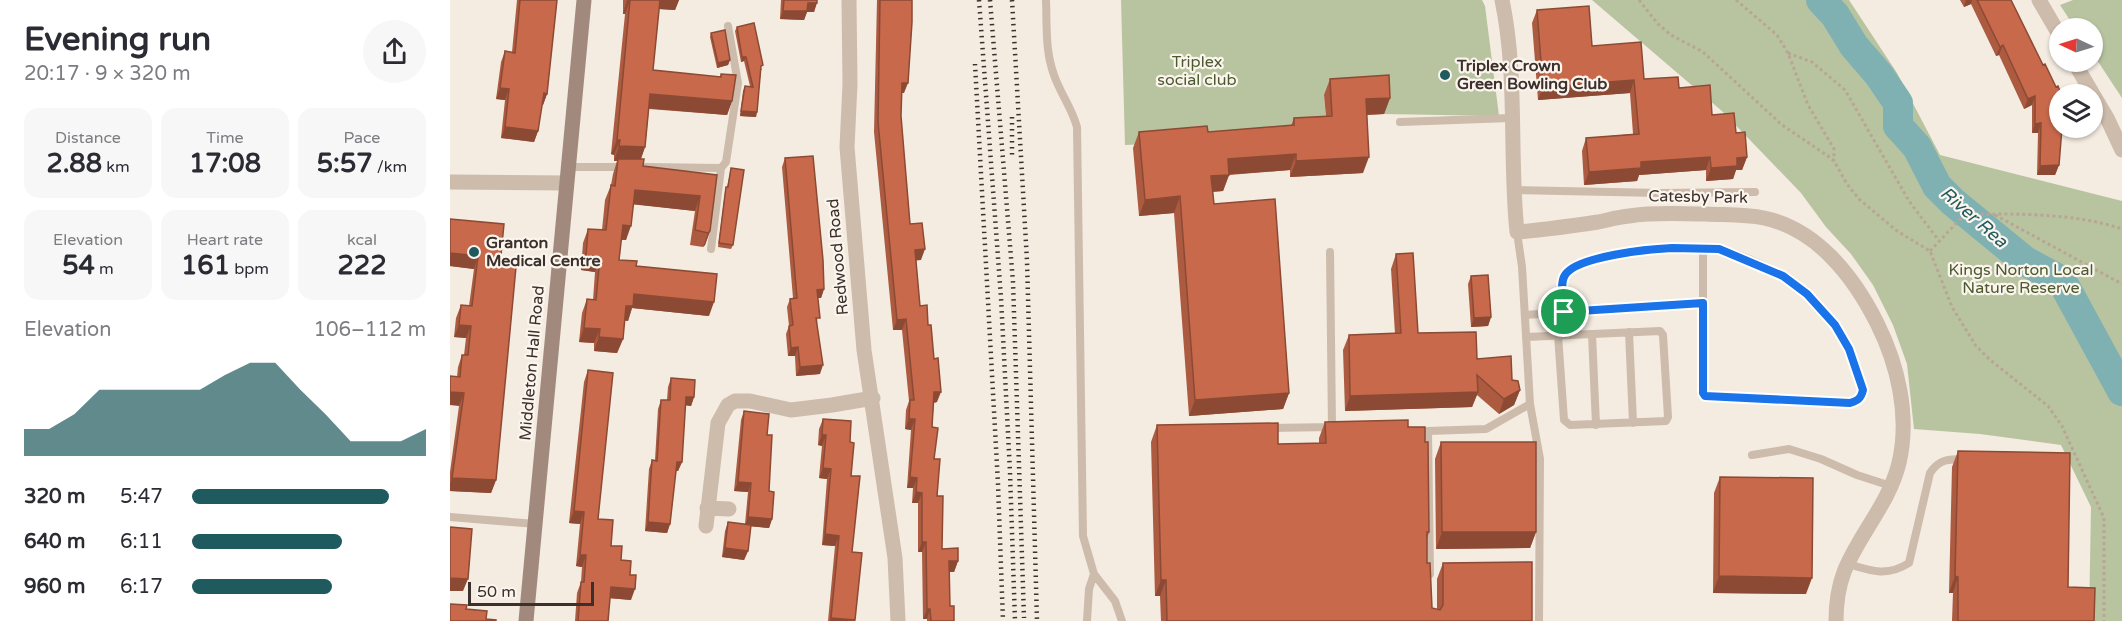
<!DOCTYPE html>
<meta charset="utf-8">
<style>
:root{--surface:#fff;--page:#f7f7f7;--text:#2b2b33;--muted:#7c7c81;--accent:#1f5a5e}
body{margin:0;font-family:"Varela Round",sans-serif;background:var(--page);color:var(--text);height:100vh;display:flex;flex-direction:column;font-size:22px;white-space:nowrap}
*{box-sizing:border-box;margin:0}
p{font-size:20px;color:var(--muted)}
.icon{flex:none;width:33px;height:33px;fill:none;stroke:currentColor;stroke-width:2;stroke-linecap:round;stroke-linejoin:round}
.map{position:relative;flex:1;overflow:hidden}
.sheet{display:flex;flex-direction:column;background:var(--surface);width:450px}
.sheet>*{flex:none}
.needle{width:39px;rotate:274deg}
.controls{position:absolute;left:1599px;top:18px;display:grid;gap:12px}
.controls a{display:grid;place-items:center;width:54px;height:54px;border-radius:50%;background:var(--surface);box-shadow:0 2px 4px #0004;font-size:30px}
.scale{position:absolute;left:18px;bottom:15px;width:126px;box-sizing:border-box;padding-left:6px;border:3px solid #3b302b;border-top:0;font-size:16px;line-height:21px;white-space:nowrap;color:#3b302b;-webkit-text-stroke:4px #fbf5ee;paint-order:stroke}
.pin{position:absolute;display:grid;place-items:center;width:51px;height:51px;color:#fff;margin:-26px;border:3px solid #fff;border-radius:50%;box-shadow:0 2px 6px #0007}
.round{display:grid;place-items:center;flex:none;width:63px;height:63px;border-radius:32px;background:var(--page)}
.overview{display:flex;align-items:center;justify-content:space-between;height:102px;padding:0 24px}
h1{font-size:33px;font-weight:700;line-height:45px}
.figures{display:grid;grid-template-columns:repeat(3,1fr);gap:9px;height:102px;padding:6px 24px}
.figures div{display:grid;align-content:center;border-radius:15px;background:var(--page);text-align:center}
.figures b{font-size:26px;font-weight:700}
.figures small{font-size:16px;font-weight:400}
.figures p{font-size:16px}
.chart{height:168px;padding:12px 24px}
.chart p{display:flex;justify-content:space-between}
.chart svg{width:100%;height:108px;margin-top:6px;fill:var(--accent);opacity:.7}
ul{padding:0 24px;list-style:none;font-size:20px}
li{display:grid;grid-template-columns:96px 72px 1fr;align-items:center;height:45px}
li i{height:15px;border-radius:8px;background:var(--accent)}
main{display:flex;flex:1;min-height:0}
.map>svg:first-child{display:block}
</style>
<main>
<section class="sheet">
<div class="overview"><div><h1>Evening run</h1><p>20:17 · 9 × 320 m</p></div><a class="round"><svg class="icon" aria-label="share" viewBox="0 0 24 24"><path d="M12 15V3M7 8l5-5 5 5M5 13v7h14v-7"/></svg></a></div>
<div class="figures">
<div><p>Distance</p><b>2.88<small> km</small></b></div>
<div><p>Time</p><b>17:08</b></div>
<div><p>Pace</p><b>5:57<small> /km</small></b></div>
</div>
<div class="figures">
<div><p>Elevation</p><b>54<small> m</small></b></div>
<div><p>Heart rate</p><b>161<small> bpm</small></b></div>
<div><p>kcal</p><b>222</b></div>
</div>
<div class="chart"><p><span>Elevation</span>106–112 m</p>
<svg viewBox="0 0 160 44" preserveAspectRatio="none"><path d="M0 44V33L10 33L20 27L30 17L40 17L50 17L60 17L70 17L80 11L90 6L100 6L110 17L120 27L130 38L140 38L150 38L160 33V44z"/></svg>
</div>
<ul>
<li><b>320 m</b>5:47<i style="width:84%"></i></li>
<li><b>640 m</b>6:11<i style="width:64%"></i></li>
<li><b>960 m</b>6:17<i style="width:60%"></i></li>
</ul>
</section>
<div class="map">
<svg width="1672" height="621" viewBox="0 0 1672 621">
<rect width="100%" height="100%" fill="#f4ebe1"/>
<path fill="#b8c4a0" d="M671 0H1032L1035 6 1049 116 934 114 874 95 877 132 825 139 675 145Z
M1142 0H1399L1447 73 1490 155 1672 201V621H1639L1641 507 1611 445 1530 434 1464 429 1457 364 1443 325 1423 285 1401 254 1376 227 1351 193 1273 112Z
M1623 0H1672V98L1643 54 1642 28H1625L1610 5Z"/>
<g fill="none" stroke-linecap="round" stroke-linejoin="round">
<path stroke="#7fb0b2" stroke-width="30" d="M1371 0 1385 15 1404 46 1429 75 1448 103V126L1467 147 1487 186 1503 202 1575 261 1612 281 1672 391"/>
<path stroke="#b9a596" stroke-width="3" stroke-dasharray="3 3" stroke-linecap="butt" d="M1189 0 1208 24 1221 35 1253 52 1332 125 1378 156 1384 161 1397 184 1409 199 1447 231 1480 251 1502 307 1526 346 1539 359 1598 406 1612 426 1654 518V621
M1286 0 1327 35 1338 53 1358 105 1384 149V160
M1338 53 1362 62 1395 90 1459 201 1489 241
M1545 215 1672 284
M1480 251 1514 215C1562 213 1626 213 1672 229"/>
<path stroke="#cdbbac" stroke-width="8" d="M596 0C597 25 595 51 604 75 610 93 622 108 627 127L633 536 644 574 665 601 672 621
M950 122 1061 118
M118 167H176
M195 167 271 168 276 162 288 83 278 26
M1063 190 1211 193 1305 192
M1067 232 1072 267 1080 404 1090 459 1089 621
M261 249 271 168
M880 252 882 427H888
M1114 312C1114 302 1109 285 1114 276 1128 251 1240 245 1267 249 1286 252 1319 267 1335 277 1360 294 1384 320 1398 347 1405 361 1408 377 1413 390L1408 400 1400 403 1255 396 1253 393V248
M1075 315 1253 303
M1179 332 1183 423
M1142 334 1146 425
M1076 337 1210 331 1213 335 1218 417 1216 421 1120 425 1114 420 1108 335
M817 428 882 427
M1302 455 1339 449 1371 459 1407 475 1441 486
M0 517 86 524
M1398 564C1421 571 1437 577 1459 563L1480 473C1489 459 1499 459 1515 459
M980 574 978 431 1036 429 1080 404
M637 621 639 589 644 574"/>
<path stroke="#cdbbac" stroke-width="15" d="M399 0 400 84 397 147 414 350 445 558 448 621
M1052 0C1068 76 1059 156 1067 232 1094 230 1121 226 1148 222 1158 220 1168 217 1179 216 1204 212 1230 214 1256 214 1275 215 1295 214 1314 218 1367 229 1404 277 1427 323 1448 365 1460 416 1449 463 1439 504 1409 534 1394 572 1388 588 1386 604 1386 621
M257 508 279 509
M256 526 268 423 278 405 285 401H300L341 410 382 405 423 398"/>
<path stroke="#cdbbac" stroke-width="15" d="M1589 0 1610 36
M1624 62 1657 118 1672 150
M0 182 116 183"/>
<path stroke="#a18a7d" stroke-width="15" d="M76 621 134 0"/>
<path stroke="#3b302b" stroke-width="4.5" stroke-dasharray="1.5 4.5" stroke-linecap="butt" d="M529 0 551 298 560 472 565 621
M540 0 563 282 574 618
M562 0 577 261 587 621
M525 64 548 484 553 621
M562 117V159"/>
</g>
<path fill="#ac5a40" d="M67 0H107L97 94 93 105H92L88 131 84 142 51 138 55 100 46 99 51 62 55 51 62 52Z
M173 0H229L225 10 209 9 203 70 270 77 271 74 282 101 277 115 199 109 195 147 191 159 193 166 267 175 260 231 255 245 253 247 240 245 245 211 183 204 176 240H171L169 260 186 266 259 316 182 308 178 321 174 320 173 339 167 353 144 351V343L129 342 132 313 137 299 143 300 145 272 131 270 133 243 138 229 152 230 155 200 161 185 163 174 167 161H164V155L161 154 175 14H173Z
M331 0H367L364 12H357L354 20 330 19Z
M427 0H462L454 93H451V116L460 224 471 260H466L470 306 478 325 487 402 484 403 482 427 492 549 508 561 504 572H499L500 606 504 621H477V619H473L472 552H468V503H462L463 488H457L461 430 455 429 456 410 459 401 452 330H443L424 132Z
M1510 0H1561L1609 165 1605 175H1587L1588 133H1582V105L1574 109 1549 55 1546 56 1521 4 1514 7Z
M1087 10 1194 79 1229 88 1286 133 1297 157 1292 170H1286L1283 179 1256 181V170L1189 175 1187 181 1134 185 1132 151 1136 138 1183 134 1180 93 1088 100 1082 23Z
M287 27 312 70H311L306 117 290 116 293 91 295 86H300L294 61 291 62 285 31Z
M261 33 280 60 278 65 267 68 260 37Z
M880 79 940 98 934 114 917 115 913 173 840 177V170L779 175 773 191 763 192 764 204 839 393 833 409 739 416 724 213 689 216 683 148 689 132H758L841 126 844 118 876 117 874 95Z
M335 158 374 289 371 298H368L367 326 370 374 346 376 345 356H338L336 334 339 326 337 307 340 299 343 298 332 167Z
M281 168 283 245 281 249 268 247 275 192 276 187H277Z
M0 219 50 265 46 480 41 493 0 491V472L9 406 7 377 8 367 12 355H14L16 338 4 337 6 318 11 305 19 306 24 269 0 266Z
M946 254 968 333 1027 359 1062 380 1070 390 1064 405 1049 414 1027 395 1022 407 895 411 893 350 899 335 945 334 941 269Z
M1021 276 1041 317 1038 326 1021 327 1018 284Z
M138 370 148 519 161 546 180 575 181 600 160 598 158 621H125L127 593 131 582 132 567 126 566 130 524 119 523 134 382Z
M221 378 244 397 241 406 235 405 232 462 228 471H226L220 524 217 533 195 531 199 469 202 460H205L208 409 211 400H217L218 387Z
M294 411 317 435 319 491 322 519 319 528 301 526 298 551 294 560 272 557 275 531 278 522 295 524 298 492 284 491 291 420Z
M373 419 400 442 401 476 402 552 405 621H408H378L385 546 372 545 377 479 369 478 372 446 368 445 369 429Z
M875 422 958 427 979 532 977 539V563L982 608 987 610V579L993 563 1082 621H711L710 596H705L701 442 707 425 828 444 869 443V438Z
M991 442 1086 532 1080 548 986 549 985 459Z
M1508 451 1618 587 1644 621H1502L1503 593H1499L1502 467Z
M1270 477 1356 594 1263 593 1264 493Z"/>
<path fill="#8c4a34" d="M177 0H180L175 14H173Z
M210 0H229L225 10 209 9Z
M1516 0H1522L1521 4 1514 7Z
M358 3H367L364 12H357L354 20 330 19 333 11Z
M1553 45 1549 55 1546 56 1550 47Z
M292 57H296L294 61 291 62Z
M280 60 278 65 267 68 268 63Z
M1184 80 1180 93 1088 100 1093 87Z
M452 83H458L454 93H448Z
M50 88 59 89 55 100 46 99Z
M94 93 97 94 93 105 90 104Z
M200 94 282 101 277 115 195 108Z
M1585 96 1582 105 1574 109 1578 99Z
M940 98 934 114 910 115 916 99Z
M291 111 307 112 306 117 290 116Z
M1591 123 1588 133H1582L1585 124Z
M55 127 88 131 84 142 51 138Z
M167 140H170L164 155 161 154Z
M169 146 195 147 190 161H164Z
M846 154 840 170 772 175 778 159Z
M919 157 913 173 840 177 846 161Z
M1260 157 1256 170 1189 175 1187 181 1134 185 1139 172 1191 162Z
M1297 157 1292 170H1286L1283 179 1256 181 1261 168 1287 158Z
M1609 165 1605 175H1587L1590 166Z
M779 175 773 191 755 192 761 176Z
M185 190 250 196 245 211 180 204Z
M730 196 724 213 689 216 695 200Z
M173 225 181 226 176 240 167 239Z
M260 231 255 245 253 247 258 233Z
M475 249 471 260 461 261 465 250Z
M0 253 28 256 24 269 0 266Z
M136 256 150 257 145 272 131 270Z
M374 289 371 298H364L367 290Z
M184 294 264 302 259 316 182 308 178 321 171 320 176 306Z
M1041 317 1038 326 1021 327 1024 318Z
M456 319 452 330H443L447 320Z
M9 325 21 326 16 338 4 337Z
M134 328 150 329 144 343 129 342Z
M149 337 173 339 167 353 144 351Z
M348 347 345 356H338L341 348Z
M373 365 370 374 346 376 350 367Z
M1070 390 1064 405 1049 414 1054 399Z
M0 392 14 393 9 406 0 405Z
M484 392H491L487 402 480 403Z
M1028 392 1022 407 895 411 900 396Z
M839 393 833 409 739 416 745 400Z
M236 397H244L241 406 233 405Z
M459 419H465L461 430 455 429Z
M372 435H376L372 446 368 445Z
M227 462H232L228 471H224Z
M373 468 381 469 377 479 369 478Z
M460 477 467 478 463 488H457Z
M2 478 46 480 41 493 0 491V484Z
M288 482 301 483 298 492 284 491Z
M466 492 472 493 468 503H462Z
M124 511 134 512 130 524 119 523Z
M298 517 322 519 319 528 295 526Z
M198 522 220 524 217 533 195 531Z
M992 532H1086L1080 548 986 549Z
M375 534 389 536 385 546 372 545Z
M472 542H476L472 552H468Z
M275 548 298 551 294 560 272 557Z
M130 555H136L132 567 126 566Z
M499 561H508L504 572H495Z
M1269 576 1362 578 1356 594 1263 593Z
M1505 576 1508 577 1503 593H1499Z
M0 578 18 579 13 591H0Z
M711 580H716L710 596H705Z
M161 587 185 589 181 600 157 598Z
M477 609H480L477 619H473Z
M381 618 405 621H380Z"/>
<path fill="#c8694b" stroke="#8c4a34" stroke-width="1.5" d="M70 0H107L97 94 94 93 88 131 55 127 59 89 50 88 55 51 65 53Z
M180 0H212H210L203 70 271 77V74L286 75 282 101 200 94 195 147 169 146 170 140H167Z
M334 0H367V3H358L357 11H333Z
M430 0H462V22L458 83H452L451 116 460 224 472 223 475 249 465 250 470 306 477 305 478 325H481L484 359 488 358 491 392H484L482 427 488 428 484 459H490L487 496H493L492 549 508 548V561H499L500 606H504V621H481L480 609H477L476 542H472V493L466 492 467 478 460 477 465 419H459L460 400H464L456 319 447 320 428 122Z
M1527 0H1561L1593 65 1595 64 1606 87 1608 86 1611 94H1610V128H1612L1609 165 1590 166 1591 123 1585 124V96L1578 99 1553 45 1550 47Z
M1139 6 1142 46 1191 42 1194 79 1228 77 1229 88 1260 85 1262 115 1284 113 1286 133 1295 132 1297 157 1287 158V166L1261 168 1260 157 1191 162V168L1139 172 1136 138 1189 134 1184 80 1093 87 1087 10Z
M304 23 313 65 311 66 307 112 291 111 295 86 303 87 296 57H292L287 27Z
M275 30 280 60 268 63 261 33Z
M939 75 940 98 916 99 919 157 846 161V154L778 159 779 175 761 176 764 204 825 199 839 393 745 400 730 196 695 200 689 132 757 126 758 132 844 125V118L882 116 880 79Z
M363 156 373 260 374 289 367 290 370 318H366L373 365 350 367 348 347 341 348 339 326 343 325 340 299 347 298 335 158Z
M168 159H194L193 166 267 175 260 231 258 233 245 230 250 196 185 190 181 226 173 225 169 260 187 261 186 266 267 274 264 302 184 294 183 306H176L173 339 149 337 150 329 134 328 137 299 146 300 150 257 136 256 138 229 156 230 161 185 165 186Z
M281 168 294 170 283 245 269 243 276 187H278Z
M0 219 54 224 50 265 66 267 46 480 2 478 14 393 0 392V376L10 377 12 355H18L21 326 9 325 11 305 22 306 28 256 0 253Z
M963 253 968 333 1026 332 1027 359 1061 356 1062 380 1068 381 1070 390 1054 399 1027 375 1028 392 900 396 899 335 951 333 946 254Z
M1038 275 1041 317 1024 318 1021 276Z
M138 370 163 373 148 519 163 520 161 546H172L171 560 181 561 180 575H186L185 589 161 587 158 621H128L131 582H134L136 555H130L134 512 124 511Z
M221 378 245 380 244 397H236L232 462H227L220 524 198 522 202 460 207 461 211 400H220Z
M294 411 319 414 317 435H322L319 491 324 492 322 519 298 517 301 483 288 482Z
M373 419 401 421 400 442 404 443 401 476H410L402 552 412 553 405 620 381 618 389 536 375 534 381 469 373 468 376 435H372Z
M958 420V427H975V442H978L979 532H977V563H980L982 608 990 610 993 605V563L1082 562V621H717L716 580H711L707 425 828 423V444L876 443 875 422Z
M991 442H1086V532H992Z
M1508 451 1620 453 1618 587 1645 588 1644 621H1508V577L1505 576Z
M1270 477 1363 478 1362 578 1269 576Z
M278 522 301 525 298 551 275 548Z
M0 527 22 529 18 579 0 578Z
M0 604 17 605 16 609 37 611 36 619 46 620V621H0Z"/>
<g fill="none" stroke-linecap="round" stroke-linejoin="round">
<g stroke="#fff" stroke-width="12">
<path id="route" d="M1222 248 1269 249 1333 276 1357 294 1385 325 1399 349 1413 390C1411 399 1407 401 1400 403L1255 396 1253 393V303L1114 312C1114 302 1109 284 1115 275 1127 256 1200 249 1222 248Z"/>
</g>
<use href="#route" stroke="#1a73e8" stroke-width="8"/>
</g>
<g fill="#1f5a5e" stroke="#fbf5ee" stroke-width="2">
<circle cx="995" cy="75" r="6"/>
<circle cx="24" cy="252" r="6"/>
</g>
<g text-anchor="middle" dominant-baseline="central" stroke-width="4.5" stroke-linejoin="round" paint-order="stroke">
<g font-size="16" fill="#4a5a2e" stroke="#fbf5ee">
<text x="747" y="62">Triplex<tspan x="747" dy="18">social club</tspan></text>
<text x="1571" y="270">Kings Norton Local<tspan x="1571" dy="18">Nature Reserve</tspan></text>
</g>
<g font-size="16" font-weight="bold" fill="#3b302b" stroke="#fbf5ee" text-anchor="start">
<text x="1007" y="66">Triplex Crown<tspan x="1007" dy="18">Green Bowling Club</tspan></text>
<text x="36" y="243">Granton<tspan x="36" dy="18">Medical Centre</tspan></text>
</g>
<g font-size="16" fill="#3b302b" stroke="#fbf5ee">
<text transform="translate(1248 197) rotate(1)">Catesby Park</text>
<text transform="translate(388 257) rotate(-95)">Redwood Road</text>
<text transform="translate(82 363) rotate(-85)">Middleton Hall Road</text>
</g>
<g font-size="18" font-style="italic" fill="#1f5a5e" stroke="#fbf5ee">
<text transform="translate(1524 217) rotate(41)">River Rea</text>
</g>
</g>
</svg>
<div class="controls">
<a><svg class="needle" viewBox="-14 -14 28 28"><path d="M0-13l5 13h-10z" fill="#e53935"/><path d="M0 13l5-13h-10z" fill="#7c7c81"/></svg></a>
<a><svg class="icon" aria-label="layers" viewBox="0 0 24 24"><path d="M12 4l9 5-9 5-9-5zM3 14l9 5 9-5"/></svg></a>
</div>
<div class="scale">50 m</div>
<div class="pin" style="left:1114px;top:312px;background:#1e9e55"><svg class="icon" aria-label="arrive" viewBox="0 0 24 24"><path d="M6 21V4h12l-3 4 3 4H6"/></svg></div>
</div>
</main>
